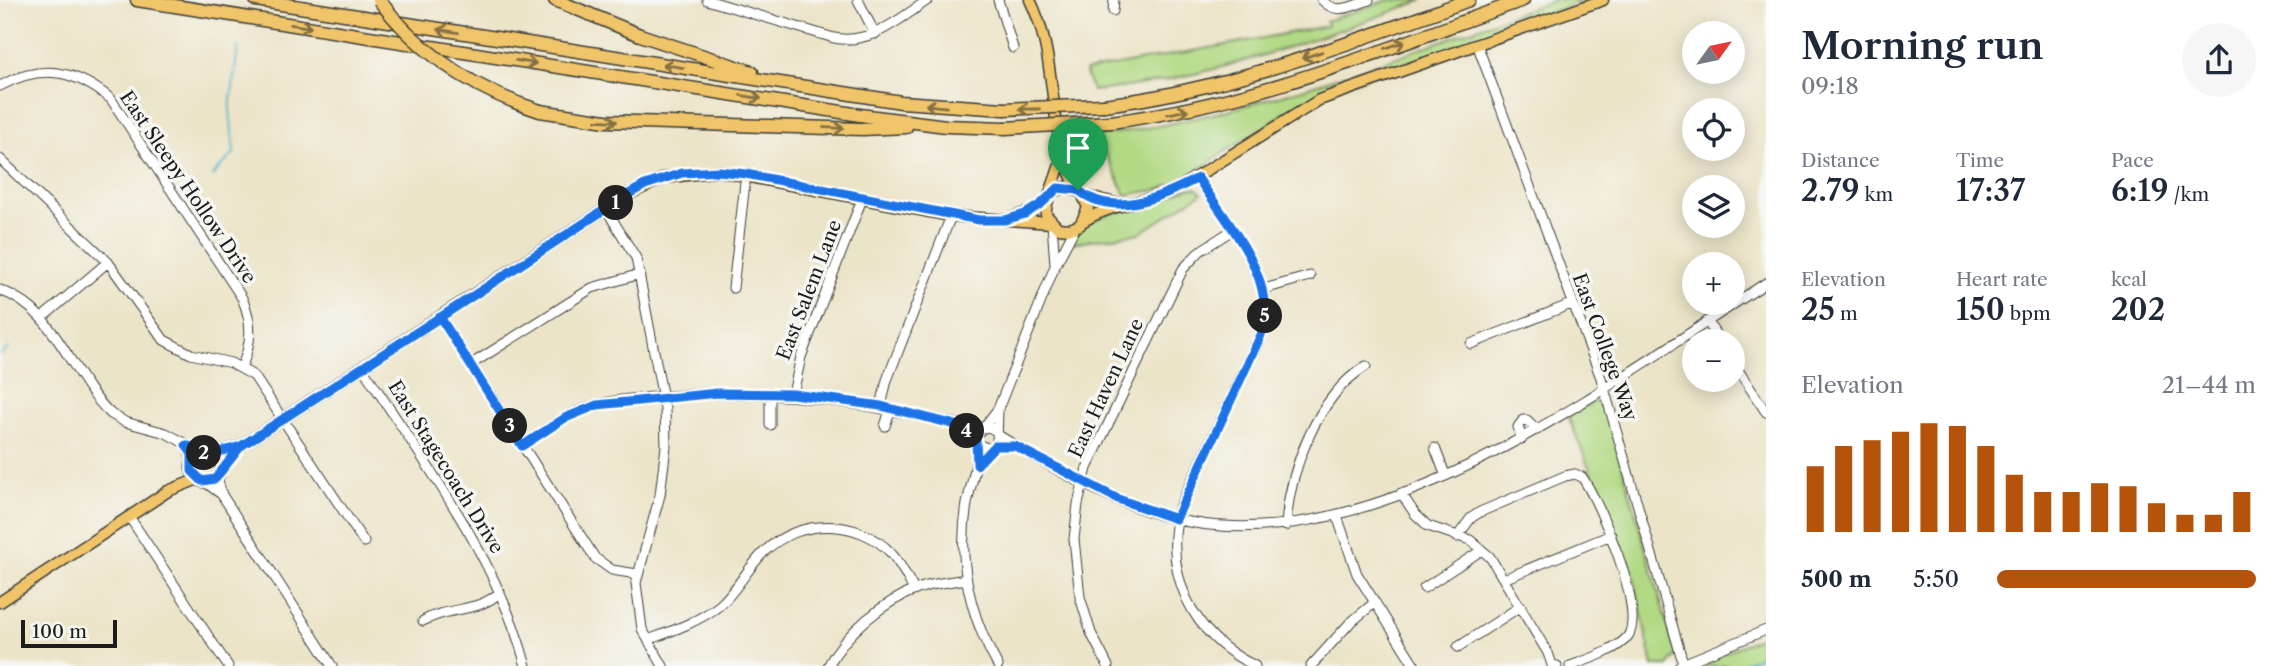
<!DOCTYPE html>
<meta charset="utf-8">
<style>
:root{--surface:#fff;--page:#f6f6f7;--text:#1f2937;--muted:#747a83;--accent:#b45309}
body{margin:0;font-family:"Libre Caslon Text",serif;background:var(--page);color:var(--text);height:100vh;display:flex;flex-direction:column;font-size:26px;white-space:nowrap}
*{box-sizing:border-box;margin:0}
p{font-size:23px;color:var(--muted)}
.icon{flex:none;width:38px;height:38px;fill:none;stroke:currentColor;stroke-width:2;stroke-linecap:round;stroke-linejoin:round}
.map{position:relative;flex:1;overflow:hidden}
.details{display:flex;flex-direction:column;background:var(--surface);width:525px}
.details>*{flex:none}
.needle{width:46px;rotate:57deg}
.tools{position:absolute;left:1682px;top:21px;display:grid;gap:14px}
.tools a{display:grid;place-items:center;width:63px;height:63px;border-radius:50%;background:var(--surface);box-shadow:0 4px 18px #0003;font-size:35px}
.scale{position:absolute;left:21px;bottom:18px;width:96px;box-sizing:border-box;padding-left:7px;border:4px solid #1c1c1c;border-top:0;font-size:19px;line-height:24px;white-space:nowrap;color:#1c1c1c;-webkit-text-stroke:5px #f6f6f2;paint-order:stroke}
.pin{position:absolute;display:grid;place-items:center;width:60px;height:60px;color:#fff;margin:-72px -30px;border-radius:50% 50% 50% 0;rotate:-45deg;box-shadow:0 0 7px #0007}
.pin .icon{rotate:45deg}
.km{position:absolute;width:35px;height:35px;margin:-18px;border-radius:50%;background:#222;color:#fff;font-size:19px;line-height:35px;text-align:center}
.round{display:grid;place-items:center;flex:none;width:74px;height:74px;border-radius:37px;background:var(--page)}
.summary{display:flex;align-items:center;justify-content:space-between;height:119px;padding:0 35px}
h1{font-size:38px;font-weight:600;line-height:52px}
.figures{display:grid;grid-template-columns:repeat(3,1fr);gap:10px;height:119px;padding:7px 35px}
.figures div{display:grid;align-content:center}
.figures b{font-size:30px;font-weight:600}
.figures small{font-size:19px;font-weight:400}
.figures p{font-size:19px}
.chart{height:196px;padding:14px 35px}
.chart p{display:flex;justify-content:space-between}
.chart svg{width:100%;height:126px;margin-top:7px;stroke:var(--accent);stroke-width:6}
ul{padding:0 35px;list-style:none;font-size:23px}
li{display:grid;grid-template-columns:112px 84px 1fr;align-items:center;height:52px}
li i{height:18px;border-radius:9px;background:var(--accent)}
main{display:flex;flex:1;min-height:0}
.map>svg:first-child{display:block}
</style>
<main>
<div class="map">
<svg width="1766" height="666" viewBox="0 0 1766 666">
<rect width="100%" height="100%" fill="#f6f6f2"/>
<filter id="ink" filterUnits="userSpaceOnUse"><feTurbulence type="fractalNoise" baseFrequency=".0143" numOctaves="2"/><feDisplacementMap in="SourceGraphic" scale="14" xChannelSelector="R" yChannelSelector="G"/><feConvolveMatrix kernelMatrix="1 2 1 2 8 2 1 2 1" color-interpolation-filters="sRGB"/></filter>
<filter id="wash" filterUnits="userSpaceOnUse"><feTurbulence type="fractalNoise" baseFrequency=".00686" numOctaves="4" result="noise"/><feDisplacementMap in="SourceGraphic" scale="28" xChannelSelector="R" yChannelSelector="G"/><feGaussianBlur stdDeviation="1.57" result="paint"/><feColorMatrix in="noise" values="0 0 0 0 0 0 0 0 0 0 0 0 0 0 0 0 0 1.4 0 .05"/><feComposite in="paint" operator="in"/></filter>
<g filter="url(#wash)">
<rect width="100%" height="100%" fill="#ece4c8"/>
<path fill="#b2da85" stroke="#677b50" stroke-width="2" d="M1388 0H1424C1315 39 1208 80 1092 91L1085 71 1327 26 1326 21Z
M1555 0H1586L1326 91 1289 110 1185 178 1161 189 1126 195 1096 136C1256 116 1404 53 1555 0Z
M1188 188H1196L1202 193 1140 233 1071 243C1089 211 1121 214 1152 203 1165 199 1176 192 1188 188Z
M1595 401 1606 409 1676 655 1668 666H1653L1634 578 1568 416Z
M1766 635V654L1738 666H1693Z"/>
<g fill="none" stroke-linecap="round" stroke-linejoin="round">
<path stroke="#4bb4c9" stroke-width="2" d="M212 176 234 153 230 109 238 47
M0 355 9 348
M1738 666 1766 654"/>
</g>
</g>
<g filter="url(#ink)">
<g fill="none" stroke-linecap="round" stroke-linejoin="round">
<g stroke="#3b3a36" stroke-width="11">
<path id="minor" d="M707 0 834 38C871 45 899 19 928 0
M858 0 875 34
M998 0 1013 48
M1322 0C1336 16 1352 6 1369 0
M1113 11 1114 0
M1477 44 1601 378 1684 666
M0 86C42 63 75 70 111 99L242 298C253 323 252 343 241 368
M0 159 108 262 164 340 191 354 231 363 254 376 364 542
M1197 178C1227 224 1279 278 1261 335L1180 506C1162 573 1192 636 1255 666
M606 209 636 258 665 409 666 446 660 495 636 583 642 629 663 666
M1052 224 1055 264
M733 288 746 174
M1264 289 1310 276
M0 290C58 311 69 375 111 414L125 422 166 433 203 453
M43 317 108 262
M440 317 595 558 612 570 637 574
M1707 321 1720 341
M1471 344 1571 304
M1732 361 1766 412
M470 365 592 288 640 274
M362 367C424 463 496 554 526 666
M793 394 801 357 862 199
M881 406 887 380 951 216
M770 425V393
M885 426 891 408
M984 427 998 409 1055 266 1075 228
M996 431 989 427 981 429 976 437 979 445 990 449 997 443 998 409
M998 435C1056 470 1121 509 1189 522 1384 558 1610 383 1766 283
M1522 439 1518 427 1523 420H1527L1537 430
M186 445 193 462
M979 445C977 465 971 484 967 504 957 561 970 616 998 666
M522 446C541 433 560 419 581 410 609 399 641 398 670 396 787 387 870 405 981 429
M1435 448 1445 474
M217 477 222 495 332 666
M205 482 221 494
M1401 493 1415 514 1428 526 1470 540 1490 557 1548 653 1552 665 1557 666
M1337 516 1357 574 1415 666
M130 518 228 666
M1286 526C1289 471 1317 396 1366 366
M1457 537 1471 518 1480 512 1565 476 1575 474 1582 477C1599 501 1646 610 1628 636 1618 650 1587 660 1570 666
M1504 579 1611 535
M1424 588 1482 550
M423 621C448 606 479 613 500 592
M648 640C672 631 700 621 720 605 738 589 748 567 765 551 800 518 858 518 891 553 901 564 907 577 914 590
M1458 647 1521 606
M1680 665 1766 630
M828 666C845 634 883 601 918 589 933 583 950 582 966 579
M1108 666 1091 633 1080 597 1074 539 1078 504 1087 468 1183 269 1200 251 1231 231
M1311 666 1349 624 1374 603"/>
</g>
<g stroke="#3b3a36" stroke-width="13">
<path id="major" d="M1030 0C1060 60 1045 132 1078 190
M1053 192 1066 187 1082 193 1088 208 1080 225 1070 229 1058 228 1046 215C1044 201 1059 174 1062 156
M1085 196 1120 204
M1011 218 1033 210 1047 200
M1084 221C1112 203 1147 203 1177 189L1319 100 1603 0
M191 467a15 15 0 1 1 30 0a15 15 0 1 1-30 0Z
M213 454 241 446 627 195 664 178 719 171 951 216 1051 223
M0 602 168 491 198 479"/>
</g>
<g stroke="#3b3a36" stroke-width="15">
<path id="highway" d="M137 0 860 115 946 126 1005 128
M256 0 901 102 1004 109
M555 0 640 35 752 72
M1104 105C1231 89 1349 43 1469 0
M540 111 606 121 862 129 906 127
M1111 122C1254 104 1388 48 1523 0"/>
</g>
<use href="#minor" stroke="#fff" stroke-width="9"/>
<use href="#major" stroke="#f0c469" stroke-width="10"/>
<use href="#highway" stroke="#f0c469" stroke-width="12"/>
<g stroke="#3b3a36" stroke-width="15" stroke-linecap="butt">
<path id="highway-bridge" d="M379 0C421 55 474 90 540 111
M1004 109 1104 105
M1005 128 1111 122"/>
</g>
<use href="#highway-bridge" stroke="#f0c469" stroke-width="12"/>
</g>
<defs><path id="oneway-shaft" d="M-6 0H5M1.5-3L5.5 0L1.5 3" fill="none" stroke-width="1.6" stroke-linecap="round" stroke-linejoin="round" transform="scale(1.75)"/></defs>
<g stroke="#867042">
<use href="#oneway-shaft" transform="translate(301 26) rotate(9)"/>
<use href="#oneway-shaft" transform="translate(448 31) rotate(-171)"/>
<use href="#oneway-shaft" transform="translate(1395 45) rotate(-19)"/>
<use href="#oneway-shaft" transform="translate(1312 55) rotate(161)"/>
<use href="#oneway-shaft" transform="translate(526 62) rotate(9)"/>
<use href="#oneway-shaft" transform="translate(673 66) rotate(-171)"/>
<use href="#oneway-shaft" transform="translate(751 97) rotate(9)"/>
<use href="#oneway-shaft" transform="translate(936 106) rotate(-174)"/>
<use href="#oneway-shaft" transform="translate(1029 109) rotate(180)"/>
<use href="#oneway-shaft" transform="translate(1178 112) rotate(-12)"/>
<use href="#oneway-shaft" transform="translate(607 121) rotate(3)"/>
<use href="#oneway-shaft" transform="translate(834 128) rotate(2)"/>
</g>
</g>
<g fill="none" stroke-linecap="round" stroke-linejoin="round" filter="url(#ink)">
<g stroke="#fff" stroke-width="14">
<path id="route" d="M1078 190 1058 188 1041 204 1025 214 1005 220H979L746 174 719 171 682 173 645 185 627 195 430 324 241 446 213 454 186 445 192 454V471L202 481 215 479 241 446 440 317 522 446 565 418 597 405 718 393 793 394 881 406 960 426 976 438 977 465 995 446H1015L1118 499 1176 519 1261 335C1279 278 1227 224 1198 178 1162 197 1114 219 1078 190"/>
</g>
<use href="#route" stroke="#1a73e8" stroke-width="9"/>
</g>
<g text-anchor="middle" dominant-baseline="central" stroke-width="7" stroke-linejoin="round" paint-order="stroke">
<g font-size="19" fill="#1c1c1c" stroke="#f6f6f2">
<text transform="translate(188 187) rotate(56)">East Sleepy Hollow Drive</text>
<text transform="translate(809 290) rotate(-69)">East Salem Lane</text>
<text transform="translate(1605 347) rotate(70)">East College Way</text>
<text transform="translate(1106 388) rotate(-65)">East Haven Lane</text>
<text transform="translate(446 467) rotate(58)">East Stagecoach Drive</text>
</g>
</g>
</svg>
<div class="tools">
<a><svg class="needle" viewBox="-14 -14 28 28"><path d="M0-13l5 13h-10z" fill="#e53935"/><path d="M0 13l5-13h-10z" fill="#747a83"/></svg></a>
<a><svg class="icon" aria-label="locate" viewBox="0 0 24 24"><circle cx="12" cy="12" r="6"/><path d="M12 2v4M12 18v4M2 12h4M18 12h4"/></svg></a>
<a><svg class="icon" aria-label="layers" viewBox="0 0 24 24"><path d="M12 4l9 5-9 5-9-5zM3 14l9 5 9-5"/></svg></a>
<a>+</a>
<a>−</a>
</div>
<div class="scale">100 m</div>
<div class="pin" style="left:1078px;top:190px;background:#1e9e55"><svg class="icon" aria-label="arrive" viewBox="0 0 24 24"><path d="M6 21V4h12l-3 4 3 4H6"/></svg></div>
<b class="km" style="left:616px;top:203px">1</b>
<b class="km" style="left:204px;top:453px">2</b>
<b class="km" style="left:510px;top:426px">3</b>
<b class="km" style="left:967px;top:431px">4</b>
<b class="km" style="left:1265px;top:316px">5</b>
</div>
<section class="details">
<div class="summary"><div><h1>Morning run</h1><p>09:18</p></div><a class="round"><svg class="icon" aria-label="share" viewBox="0 0 24 24"><path d="M12 15V3M7 8l5-5 5 5M5 13v7h14v-7"/></svg></a></div>
<div class="figures">
<div><p>Distance</p><b>2.79<small> km</small></b></div>
<div><p>Time</p><b>17:37</b></div>
<div><p>Pace</p><b>6:19<small> /km</small></b></div>
</div>
<div class="figures">
<div><p>Elevation</p><b>25<small> m</small></b></div>
<div><p>Heart rate</p><b>150<small> bpm</small></b></div>
<div><p>kcal</p><b>202</b></div>
</div>
<div class="chart"><p><span>Elevation</span>21–44 m</p>
<svg viewBox="0 0 160 44" preserveAspectRatio="none"><path d="M5 44V21M15 44V14M25 44V12M35 44V9M45 44V6M55 44V7M65 44V14M75 44V24M85 44V30M95 44V30M105 44V27M115 44V28M125 44V34M135 44V38M145 44V38M155 44V30"/></svg>
</div>
<ul>
<li><b>500 m</b>5:50<i style="width:100%"></i></li>
</ul>
</section>
</main>
